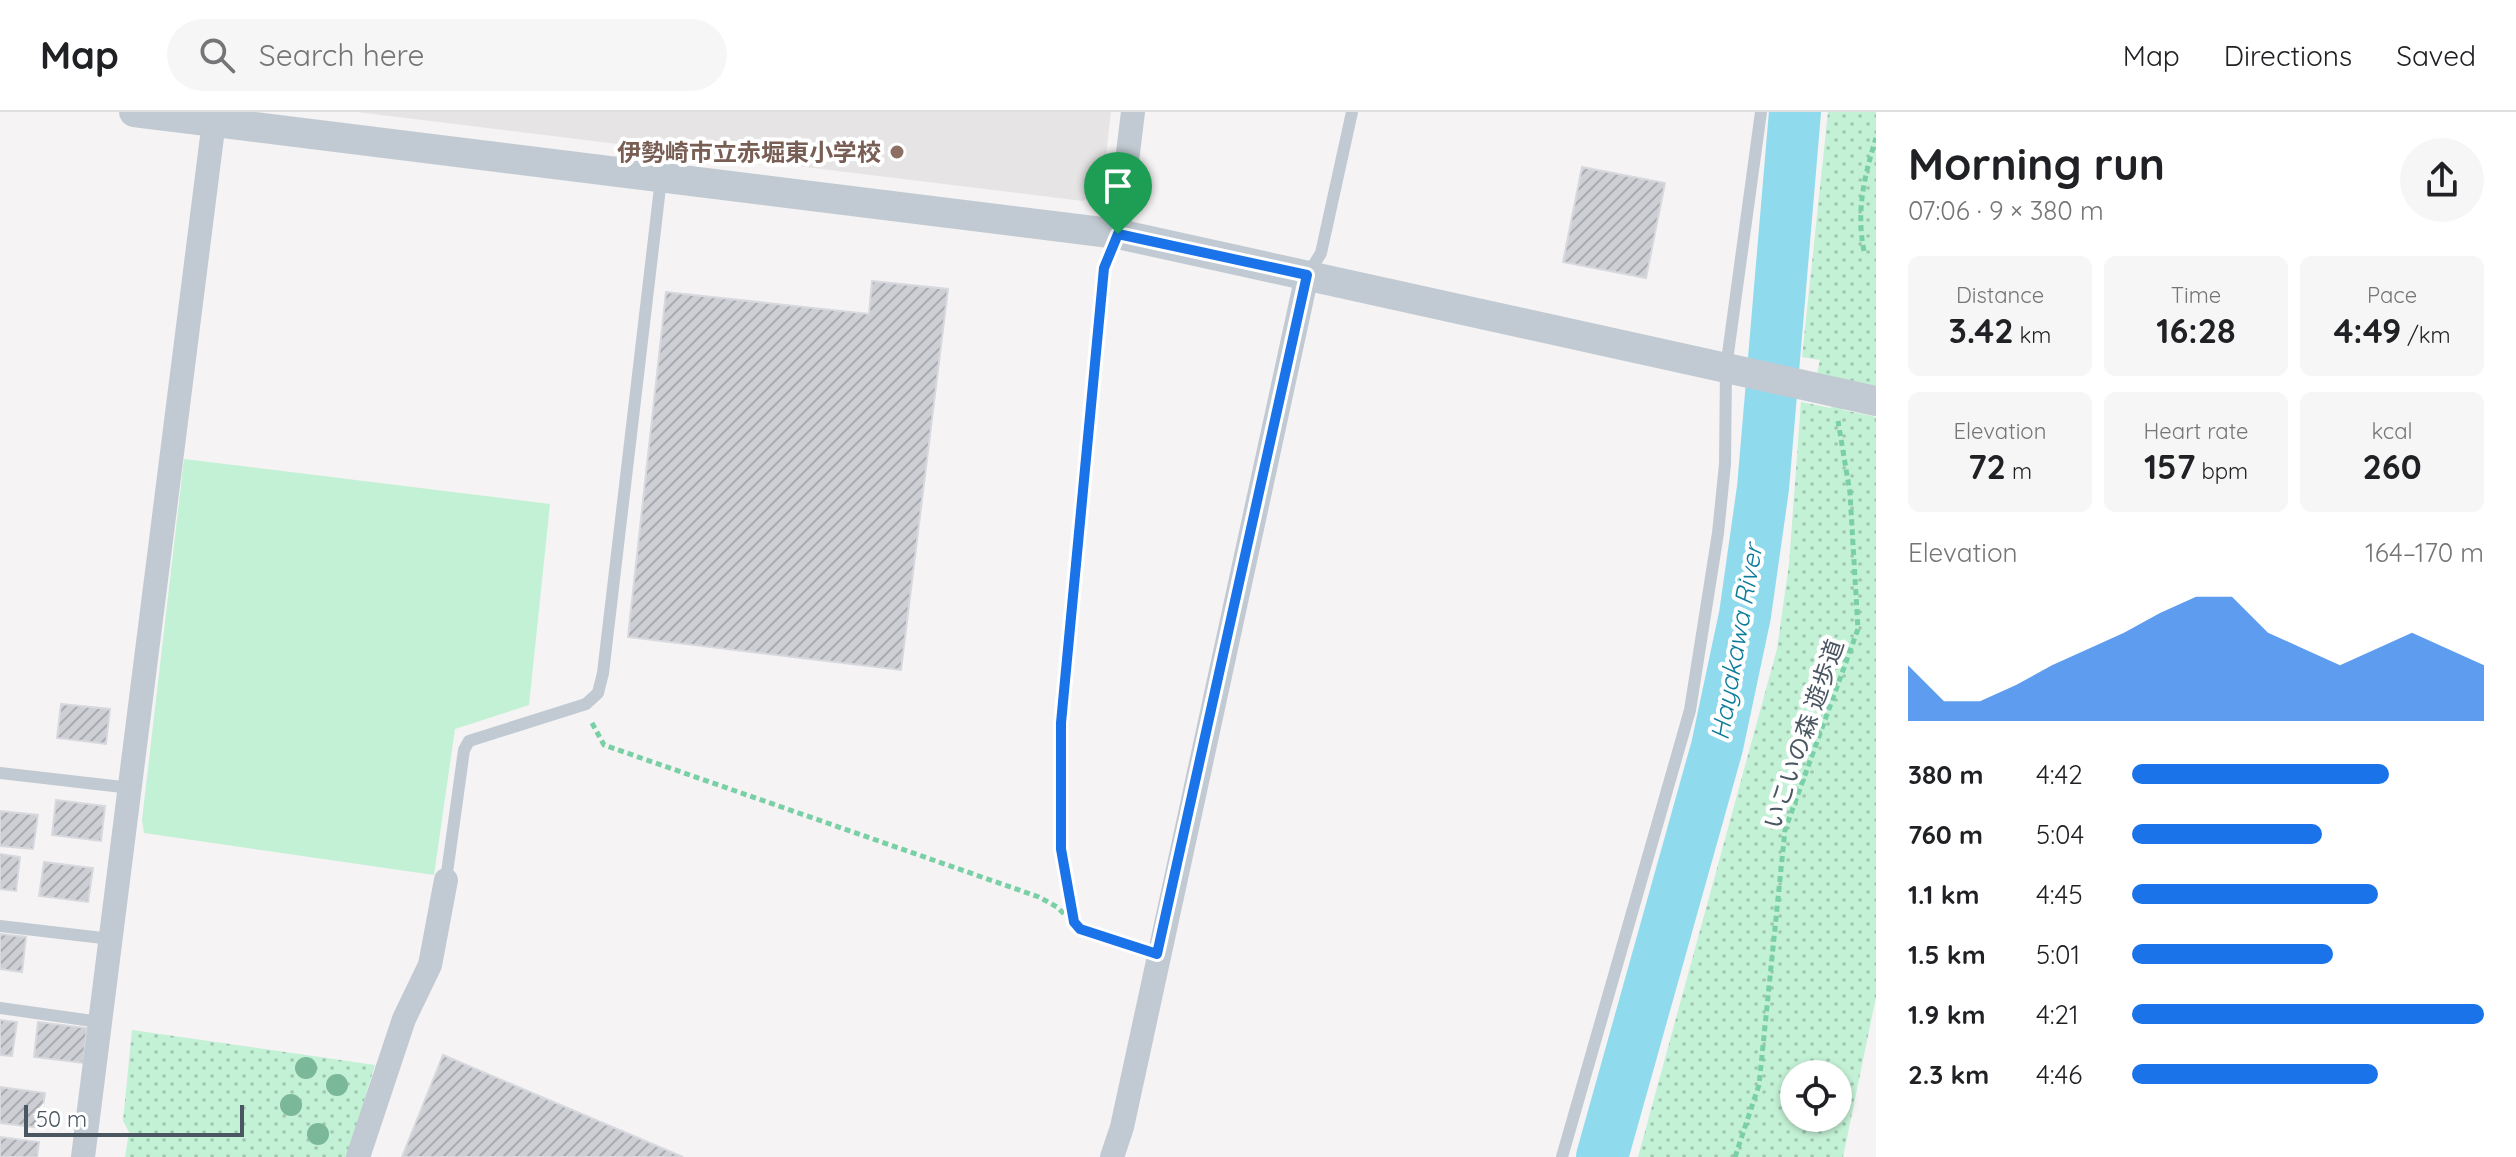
<!DOCTYPE html>
<meta charset="utf-8">
<style>
:root{--surface:#fff;--page:#f6f6f6;--text:#202124;--muted:#757577;--line:#e0e0e0;--accent:#1a73e8}
body{margin:0;font-family:Quicksand,"Noto Sans JP",sans-serif;background:var(--page);color:var(--text);height:100vh;display:flex;flex-direction:column;font-size:30px;white-space:nowrap}
*{box-sizing:border-box;margin:0}
p{font-size:26px;color:var(--muted)}
.icon{flex:none;width:44px;height:44px;fill:none;stroke:currentColor;stroke-width:2;stroke-linecap:round;stroke-linejoin:round}
.map{position:relative;flex:1;overflow:hidden}
.drawer{display:flex;flex-direction:column;background:var(--surface);width:640px}
.drawer>*{flex:none}
.tools{position:absolute;left:1780px;top:948px;display:grid;gap:16px}
.tools a{display:grid;place-items:center;width:72px;height:72px;border-radius:50%;background:var(--surface);box-shadow:0 2px 6px #0004;font-size:40px}
.scale{position:absolute;left:24px;bottom:20px;width:220px;box-sizing:border-box;padding-left:8px;border:4px solid #4a5661;border-top:0;font-size:22px;line-height:28px;white-space:nowrap;color:#4a5661;-webkit-text-stroke:6px #fff;paint-order:stroke}
.pin{position:absolute;display:grid;place-items:center;width:68px;height:68px;color:#fff;margin:-82px -34px;border-radius:50% 50% 50% 0;rotate:-45deg;box-shadow:0 0 8px #0007}
.pin .icon{rotate:45deg}
.round{display:grid;place-items:center;flex:none;width:84px;height:84px;border-radius:42px;background:var(--page)}
.summary{display:flex;align-items:center;justify-content:space-between;height:136px;padding:0 32px}
h1{font-size:44px;font-weight:700;line-height:60px}
.figures{display:grid;grid-template-columns:repeat(3,1fr);gap:12px;height:136px;padding:8px 32px}
.figures div{display:grid;align-content:center;border-radius:12px;background:var(--page);text-align:center}
.figures b{font-size:34px;font-weight:700}
.figures small{font-size:22px;font-weight:400}
.figures p{font-size:22px}
.chart{height:224px;padding:16px 32px}
.chart p{display:flex;justify-content:space-between}
.chart svg{width:100%;height:144px;margin-top:8px;fill:var(--accent);opacity:.7}
ul{padding:0 32px;list-style:none;font-size:26px}
li{display:grid;grid-template-columns:128px 96px 1fr;align-items:center;height:60px}
li i{height:20px;border-radius:10px;background:var(--accent)}
header{display:flex;align-items:center;gap:48px;box-sizing:border-box;height:112px;padding:0 40px;background:var(--surface);border-bottom:2px solid var(--line)}
header strong{font-size:38px}
nav{display:flex;gap:44px;margin-inline-start:auto;font-size:28px}
.search{width:560px;height:72px;background:var(--page);display:flex;align-items:center;gap:20px;box-sizing:border-box;padding:0 28px;border-radius:44px;color:var(--muted);font-size:30px}
main{display:flex;flex:1;min-height:0}
.map>svg:first-child{display:block}
</style>
<header>
<strong>Map</strong>
<div class="search"><svg class="icon" aria-label="search" viewBox="0 0 24 24"><circle cx="10" cy="10" r="6"/><path d="M15 15l6 6"/></svg>Search here</div>
<nav><a>Map</a><a>Directions</a><a>Saved</a></nav>
</header>
<main>
<div class="map">
<svg width="1876" height="1045" viewBox="0 0 1876 1045">
<defs>
<pattern id="grass-dots" width="8" height="8" patternUnits="userSpaceOnUse" patternTransform="scale(2)"><rect width="8" height="8" fill="#c3f1d5"/><path d="M2 2h.1M6 6h.1" fill="none" stroke="#a0c6b0" stroke-width="1.8" stroke-linecap="round"/></pattern>
<pattern id="building-hatch" width="6" height="6" patternUnits="userSpaceOnUse" patternTransform="scale(2)"><rect width="6" height="6" fill="#cdcfd5"/><path d="M-1 1l2-2M0 6l6-6M5 7l2-2" fill="none" stroke="#a8abb0"/></pattern>
</defs>
<rect width="100%" height="100%" fill="#f5f3f3"/>
<path fill="#e6e4e5" d="M357 0H1111L1102 76 1083 89Z"/>
<path fill="url(#grass-dots)" fill-rule="evenodd" d="M1828 0H1876V275L1849 268 1843 298 1876 305V885L1843 1045H1638L1777 537 1789 452 1801 290 1831 296 1839 268 1817 262 1820 248 1802 245ZM1794 962H1838V1006H1794Z
M132 918 375 953 347 1045H125L129 1020 123 1009Z"/>
<path fill="#c3f1d5" d="M184 347 550 392 529 593 455 617 434 763 144 721 142 708Z"/>
<g fill="none" stroke-linecap="round" stroke-linejoin="round">
<path stroke="#90daee" stroke-width="52" d="M1602 1045 1717 635 1745 503 1763 376 1795 0"/>
</g>
<path fill="url(#building-hatch)" stroke="#d7d9de" stroke-width="2" d="M1582 55 1665 71 1646 166 1563 150Z
M872 169 948 177 901 558 628 525 666 180 869 202Z
M61 592 110 597 106 632 57 626Z
M56 688 105 694 101 729 52 723Z
M0 699 38 703 33 737 0 734Z
M0 742 20 745 16 779 0 777Z
M44 750 93 756 88 790 39 784Z
M0 822 26 825 22 860 0 857Z
M0 908 17 910 12 944 0 943Z
M38 910 87 916 83 951 34 945Z
M443 943 683 1045H402Z
M0 975 45 981 40 1016 0 1011Z
M0 1025 39 1030 37 1045H0Z"/>
<g fill="none" stroke-linecap="round" stroke-linejoin="round">
<path stroke="#7ad0a6" stroke-width="5" stroke-dasharray="6 4" stroke-linecap="butt" d="M1864 139C1856 99 1864 65 1876 26
M592 611 604 633 1039 785 1057 795 1080 817 1137 837
M1074 810 1061 737V611L1107 149
M1735 1045 1759 973 1785 718 1858 517 1850 381 1838 309"/>
<path stroke="#c1cad2" stroke-width="12" d="M1308 162 1321 141 1352 0
M0 661 131 676
M446 768 464 638 469 629 586 592 598 581 603 561 661 67
M0 814 111 827
M0 896 100 910
M1562 1045 1690 598 1718 421 1725 352 1726 256 1761 0"/>
<path stroke="#c1cad2" stroke-width="24" d="M1118 122 1133 0
M83 1045 214 9
M358 1045 404 907 430 853 446 768
M1112 1045 1122 1015 1307 163"/>
<path stroke="#c1cad2" stroke-width="30" d="M134 0 1118 122 1876 289"/>
</g>
<g fill="#7bb799">
<circle cx="306" cy="956" r="11"/>
<circle cx="337" cy="973" r="11"/>
<circle cx="291" cy="993" r="11"/>
<circle cx="318" cy="1022" r="11"/>
</g>
<g fill="none" stroke-linecap="round" stroke-linejoin="round">
<g stroke="#fff" stroke-width="16">
<path id="route" d="M1118 122 1307 163 1157 842 1080 817 1074 810 1061 737V611L1104 156Z"/>
</g>
<use href="#route" stroke="#1a73e8" stroke-width="10"/>
</g>
<circle fill="#8d6e63" stroke="#fff" stroke-width="3" cx="897" cy="40" r="8"/>
<g text-anchor="middle" dominant-baseline="central" stroke-width="8" stroke-linejoin="round" paint-order="stroke">
<g font-size="24" font-weight="bold" fill="#785e54" stroke="#fff" text-anchor="end">
<text x="881" y="40">伊勢崎市立赤堀東小学校</text>
</g>
<g font-size="24" fill="#4a5661" stroke="#fff">
<text transform="translate(1803 622) rotate(-71)">いこいの森 遊歩道</text>
</g>
<g font-size="26" font-style="italic" fill="#0c7c9b" stroke="#fff">
<text transform="translate(1736 530) rotate(-80)">Hayakawa River</text>
</g>
</g>
</svg>
<div class="tools">
<a><svg class="icon" aria-label="locate" viewBox="0 0 24 24"><circle cx="12" cy="12" r="6"/><path d="M12 2v4M12 18v4M2 12h4M18 12h4"/></svg></a>
</div>
<div class="scale">50 m</div>
<div class="pin" style="left:1118px;top:122px;background:#1e9e55"><svg class="icon" aria-label="arrive" viewBox="0 0 24 24"><path d="M6 21V4h12l-3 4 3 4H6"/></svg></div>
</div>
<section class="drawer">
<div class="summary"><div><h1>Morning run</h1><p>07:06 · 9 × 380 m</p></div><a class="round"><svg class="icon" aria-label="share" viewBox="0 0 24 24"><path d="M12 15V3M7 8l5-5 5 5M5 13v7h14v-7"/></svg></a></div>
<div class="figures">
<div><p>Distance</p><b>3.42<small> km</small></b></div>
<div><p>Time</p><b>16:28</b></div>
<div><p>Pace</p><b>4:49<small> /km</small></b></div>
</div>
<div class="figures">
<div><p>Elevation</p><b>72<small> m</small></b></div>
<div><p>Heart rate</p><b>157<small> bpm</small></b></div>
<div><p>kcal</p><b>260</b></div>
</div>
<div class="chart"><p><span>Elevation</span>164–170 m</p>
<svg viewBox="0 0 160 44" preserveAspectRatio="none"><path d="M0 44V27L10 38L20 38L30 33L40 27L50 22L60 17L70 11L80 6L90 6L100 17L110 22L120 27L130 22L140 17L150 22L160 27V44z"/></svg>
</div>
<ul>
<li><b>380 m</b>4:42<i style="width:73%"></i></li>
<li><b>760 m</b>5:04<i style="width:54%"></i></li>
<li><b>1.1 km</b>4:45<i style="width:70%"></i></li>
<li><b>1.5 km</b>5:01<i style="width:57%"></i></li>
<li><b>1.9 km</b>4:21<i style="width:100%"></i></li>
<li><b>2.3 km</b>4:46<i style="width:70%"></i></li>
</ul>
</section>
</main>
